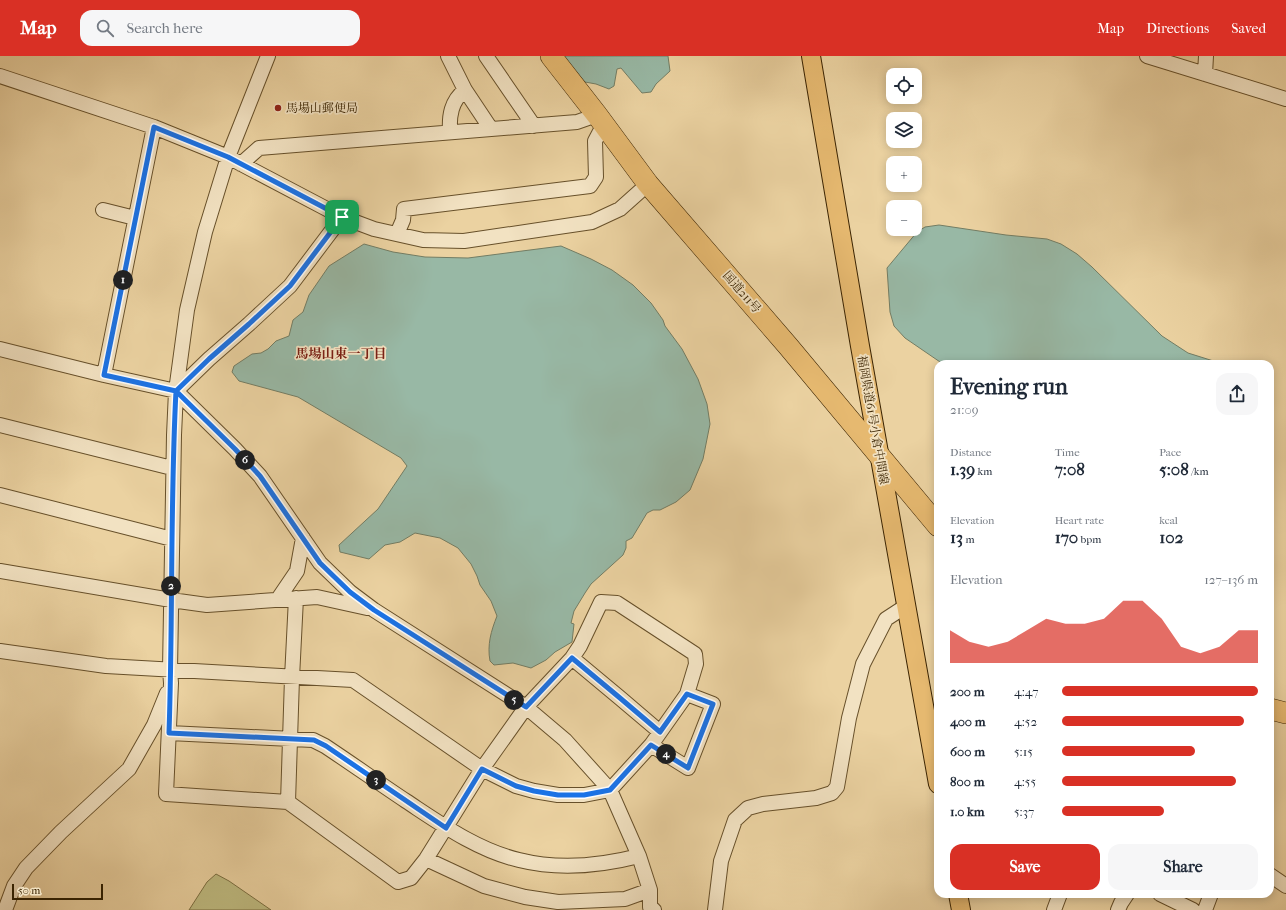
<!DOCTYPE html>
<meta charset="utf-8">
<style>
:root{--surface:#fff;--page:#f6f6f7;--text:#1f2937;--muted:#747a83;--accent:#d93025}
body{margin:0;font-family:"IM FELL French Canon","Noto Serif JP",serif;background:var(--page);color:var(--text);height:100vh;display:flex;flex-direction:column;font-size:15px;white-space:nowrap}
*{box-sizing:border-box;margin:0}
p{font-size:13px;color:var(--muted)}
.icon{flex:none;width:22px;height:22px;fill:none;stroke:currentColor;stroke-width:2;stroke-linecap:round;stroke-linejoin:round}
.map{position:relative;flex:1;overflow:hidden}
.details{position:absolute;left:934px;top:304px;width:340px;height:538px;display:flex;flex-direction:column;background:var(--surface);border-radius:12px;box-shadow:0 2px 10px #0003}
.details>*{flex:none}
.tools{position:absolute;left:886px;top:12px;display:grid;gap:8px}
.tools a{display:grid;place-items:center;width:36px;height:36px;border-radius:8px;background:var(--surface);box-shadow:0 2px 10px #0003;font-size:20px}
.scale{position:absolute;left:12px;bottom:10px;width:91px;box-sizing:border-box;padding-left:4px;border:2px solid #3b2402;border-top:0;font-size:11px;line-height:14px;white-space:nowrap;color:#3b2402;-webkit-text-stroke:3px #f2e2c2;paint-order:stroke}
.pin{position:absolute;display:grid;place-items:center;width:34px;height:34px;color:#fff;margin:-17px;border-radius:8px;box-shadow:0 2px 6px #0006}
.km{position:absolute;width:20px;height:20px;margin:-10px;border-radius:50%;background:#222;color:#fff;font-size:11px;line-height:20px;text-align:center}
.round{display:grid;place-items:center;flex:none;width:42px;height:42px;border-radius:12px;background:var(--page)}
.head{display:flex;align-items:center;justify-content:space-between;height:68px;padding:0 16px}
h1{font-size:22px;font-weight:700;line-height:30px}
.stats{display:grid;grid-template-columns:repeat(3,1fr);gap:6px;height:68px;padding:4px 16px}
.stats div{display:grid;align-content:center}
.stats b{font-size:17px;font-weight:700}
.stats small{font-size:11px;font-weight:400}
.stats p{font-size:11px}
.chart{height:112px;padding:8px 16px}
.chart p{display:flex;justify-content:space-between}
.chart svg{width:100%;height:72px;margin-top:4px;fill:var(--accent);opacity:.7}
.action{display:flex;gap:8px;margin-top:auto;padding:8px 16px}
.action a{flex:1;height:46px;border-radius:12px;background:var(--accent);color:#fff;font-size:16px;font-weight:700;line-height:46px;text-align:center}
.action a+a{background:var(--page);color:var(--text)}
ul{padding:0 16px;list-style:none;font-size:13px}
li{display:grid;grid-template-columns:64px 48px 1fr;align-items:center;height:30px}
li i{height:10px;border-radius:5px;background:var(--accent)}
header{display:flex;align-items:center;gap:24px;box-sizing:border-box;height:56px;padding:0 20px;background:var(--accent);color:#fff}
header strong{font-size:19px}
nav{display:flex;gap:22px;margin-inline-start:auto;font-size:14px}
.search{width:280px;height:36px;background:var(--page);display:flex;align-items:center;gap:10px;box-sizing:border-box;padding:0 14px;border-radius:12px;color:var(--muted);font-size:15px}
.map>svg:first-child{display:block}
</style>
<header>
<strong>Map</strong>
<div class="search"><svg class="icon" aria-label="search" viewBox="0 0 24 24"><circle cx="10" cy="10" r="6"/><path d="M15 15l6 6"/></svg>Search here</div>
<nav><a>Map</a><a>Directions</a><a>Saved</a></nav>
</header>
<div class="map">
<svg width="1286" height="854" viewBox="0 0 1286 854">
<rect width="100%" height="100%" fill="#ebd2a1"/>
<filter id="stains"><feTurbulence type="fractalNoise" baseFrequency=".005" numOctaves="4"/><feColorMatrix values="0 0 0 0 .2 0 0 0 0 .09 0 0 0 0 .02 0 0 0 .5 -.17"/></filter>
<radialGradient id="worn" r=".72"><stop offset=".6" stop-color="#630" stop-opacity="0"/><stop offset="1" stop-color="#630" stop-opacity=".3"/></radialGradient>
<path fill="#beba80" stroke="#7c6f41" d="M216 818 229 825 271 854H189L207 826Z"/>
<path fill="#98b8a5" stroke="#737d64" d="M563 0H668L670 15 656 28 651 36 642 37 621 12 617 13 614 30 609 33 596 28 585 26Z
M939 169 1006 179 1047 183 1061 188 1077 198 1092 211 1162 280 1188 297 1223 308H943L905 282 894 270 890 256 887 212 917 176 925 171Z
M364 188 393 196 425 201 468 202 561 190 591 203 612 214 633 229 651 247 663 264 665 270 682 293 698 323 707 348 710 368 703 403 690 434 676 446 660 454H653L647 457 632 482 626 485V492L623 499 591 528 585 537 574 555 571 567 574 568 572 586 555 596 546 604 531 612 513 607 494 609 490 605C487 589 491 575 497 560L491 545 480 529 477 520 471 508 458 492 440 482 415 477 400 486 385 489 369 503 340 496 339 489 378 453 407 410 401 402 298 341 239 325 232 316 234 310 252 298 261 297 268 293 276 285 289 280 293 264 303 256 309 239 329 210Z"/>
<g fill="none" stroke-linecap="round" stroke-linejoin="round">
<g stroke="#67502a" stroke-width="16">
<path id="minor" d="M448 0 465 34 491 73
M486 0 534 70
M1147 0 1286 43
M1205 18 1206 0
M0 20 154 71 228 101 342 161 374 173 423 184 464 185 592 166 620 153 648 128
M450 76C449 60 451 45 465 34
M241 108 259 92 577 66 597 59
M103 154 135 162
M397 178 403 164 404 153 590 130 596 121 595 85 604 68
M0 293 104 319 176 335 235 393 260 420 320 507 350 536 374 554 526 651 565 684 610 734 639 800 650 834V851L654 854
M104 319 154 71
M176 335 209 303 249 268 290 230 342 161
M0 369 172 412
M0 439 172 483
M0 515 171 544 207 549 317 541 367 552
M278 543 297 515 303 482
M0 595 106 610 353 624 482 713 516 730 534 735 558 739H584L610 734 651 689 687 638 696 608 695 598 617 547 601 546 580 590 572 602 526 651 482 713 426 803 411 822 398 826 288 746 166 738 171 627 170 614 174 379 176 335 187 254 205 176 228 101 268 0
M572 602 620 642 660 676
M169 677 313 684 325 690C352 708 379 727 406 745 441 768 477 794 519 804 559 814 600 810 639 800
M651 689 688 712 713 648 687 638
M288 746 292 622 296 542
M426 803 484 830 525 841 558 846 625 843 650 834
M1270 819 1286 830
M1160 838 1193 854
M5 854 14 830 26 812 61 776 129 713 154 669 167 637
M715 854 721 805 735 764 748 752 763 748 816 742 832 737 837 731 849 662 863 608 886 563 906 550
M1054 854 1060 838
M1118 854 1121 847 1127 838
M1205 854 1211 838"/>
</g>
<g stroke="#3b2402" stroke-width="20">
<path id="major" d="M811 0 860 290 938 728
M958 838 961 854"/>
</g>
<g stroke="#3b2402" stroke-width="22">
<path id="highway" d="M551 0 597 59 648 128 788 290 938 470
M1270 653 1286 657"/>
</g>
<use href="#minor" stroke="#f2e2c2" stroke-width="14"/>
<use href="#major" stroke="#e6b970" stroke-width="18"/>
<use href="#highway" stroke="#e6b970" stroke-width="21"/>
</g>
<g fill="none" stroke-linecap="round" stroke-linejoin="round">
<g stroke="#fff" stroke-width="8">
<path id="route" d="M342 161 228 101 154 71 104 319 176 335C170 449 173 563 169 677L314 684 326 690 446 772 482 713 516 730 534 735 558 739H584L610 734 651 689 688 712 713 648 687 638 660 676 620 642 572 602 526 651 374 554 350 536 320 507 260 420 235 393 176 335 209 303 249 268 290 230 342 161"/>
</g>
<use href="#route" stroke="#1a73e8" stroke-width="5"/>
</g>
<circle fill="#8f2418" stroke="#f2e2c2" stroke-width="1.5" cx="278" cy="52" r="4"/>
<g text-anchor="middle" dominant-baseline="central" stroke-width="3.5" stroke-linejoin="round" paint-order="stroke">
<g font-size="12" fill="#3b2402" stroke="#f2e2c2" text-anchor="start">
<text x="286" y="52">馬場山郵便局</text>
</g>
<g font-size="12" fill="#3b2402" stroke="#f2e2c2">
<text transform="translate(742 236) rotate(49)">国道211号</text>
<text transform="translate(873 364) rotate(80)">福岡県道61号小倉中間線</text>
</g>
<g font-size="13" font-weight="bold" fill="#7a1f14" stroke="#f2e2c2">
<text x="341" y="297">馬場山東一丁目</text>
</g>
</g>
<rect width="100%" height="100%" filter="url(#stains)"/>
<rect width="100%" height="100%" fill="url(#worn)"/>
</svg>
<div class="tools">
<a><svg class="icon" aria-label="locate" viewBox="0 0 24 24"><circle cx="12" cy="12" r="6"/><path d="M12 2v4M12 18v4M2 12h4M18 12h4"/></svg></a>
<a><svg class="icon" aria-label="layers" viewBox="0 0 24 24"><path d="M12 4l9 5-9 5-9-5zM3 14l9 5 9-5"/></svg></a>
<a>+</a>
<a>−</a>
</div>
<div class="scale">50 m</div>
<div class="pin" style="left:342px;top:161px;background:#1e9e55"><svg class="icon" aria-label="arrive" viewBox="0 0 24 24"><path d="M6 21V4h12l-3 4 3 4H6"/></svg></div>
<b class="km" style="left:123px;top:224px">1</b>
<b class="km" style="left:171px;top:530px">2</b>
<b class="km" style="left:376px;top:724px">3</b>
<b class="km" style="left:666px;top:698px">4</b>
<b class="km" style="left:514px;top:644px">5</b>
<b class="km" style="left:245px;top:404px">6</b>
<section class="details">
<div class="head"><div><h1>Evening run</h1><p>21:09</p></div><a class="round"><svg class="icon" aria-label="share" viewBox="0 0 24 24"><path d="M12 15V3M7 8l5-5 5 5M5 13v7h14v-7"/></svg></a></div>
<div class="stats">
<div><p>Distance</p><b>1.39<small> km</small></b></div>
<div><p>Time</p><b>7:08</b></div>
<div><p>Pace</p><b>5:08<small> /km</small></b></div>
</div>
<div class="stats">
<div><p>Elevation</p><b>13<small> m</small></b></div>
<div><p>Heart rate</p><b>170<small> bpm</small></b></div>
<div><p>kcal</p><b>102</b></div>
</div>
<div class="chart"><p><span>Elevation</span>127–136 m</p>
<svg viewBox="0 0 160 44" preserveAspectRatio="none"><path d="M0 44V24L10 31L20 34L30 31L40 24L50 17L60 20L70 20L80 17L90 6L100 6L110 17L120 34L130 38L140 34L150 24L160 24V44z"/></svg>
</div>
<ul>
<li><b>200 m</b>4:47<i style="width:100%"></i></li>
<li><b>400 m</b>4:52<i style="width:93%"></i></li>
<li><b>600 m</b>5:15<i style="width:68%"></i></li>
<li><b>800 m</b>4:55<i style="width:89%"></i></li>
<li><b>1.0 km</b>5:37<i style="width:52%"></i></li>
</ul>
<div class="action"><a>Save</a><a>Share</a></div>
</section>
</div>
